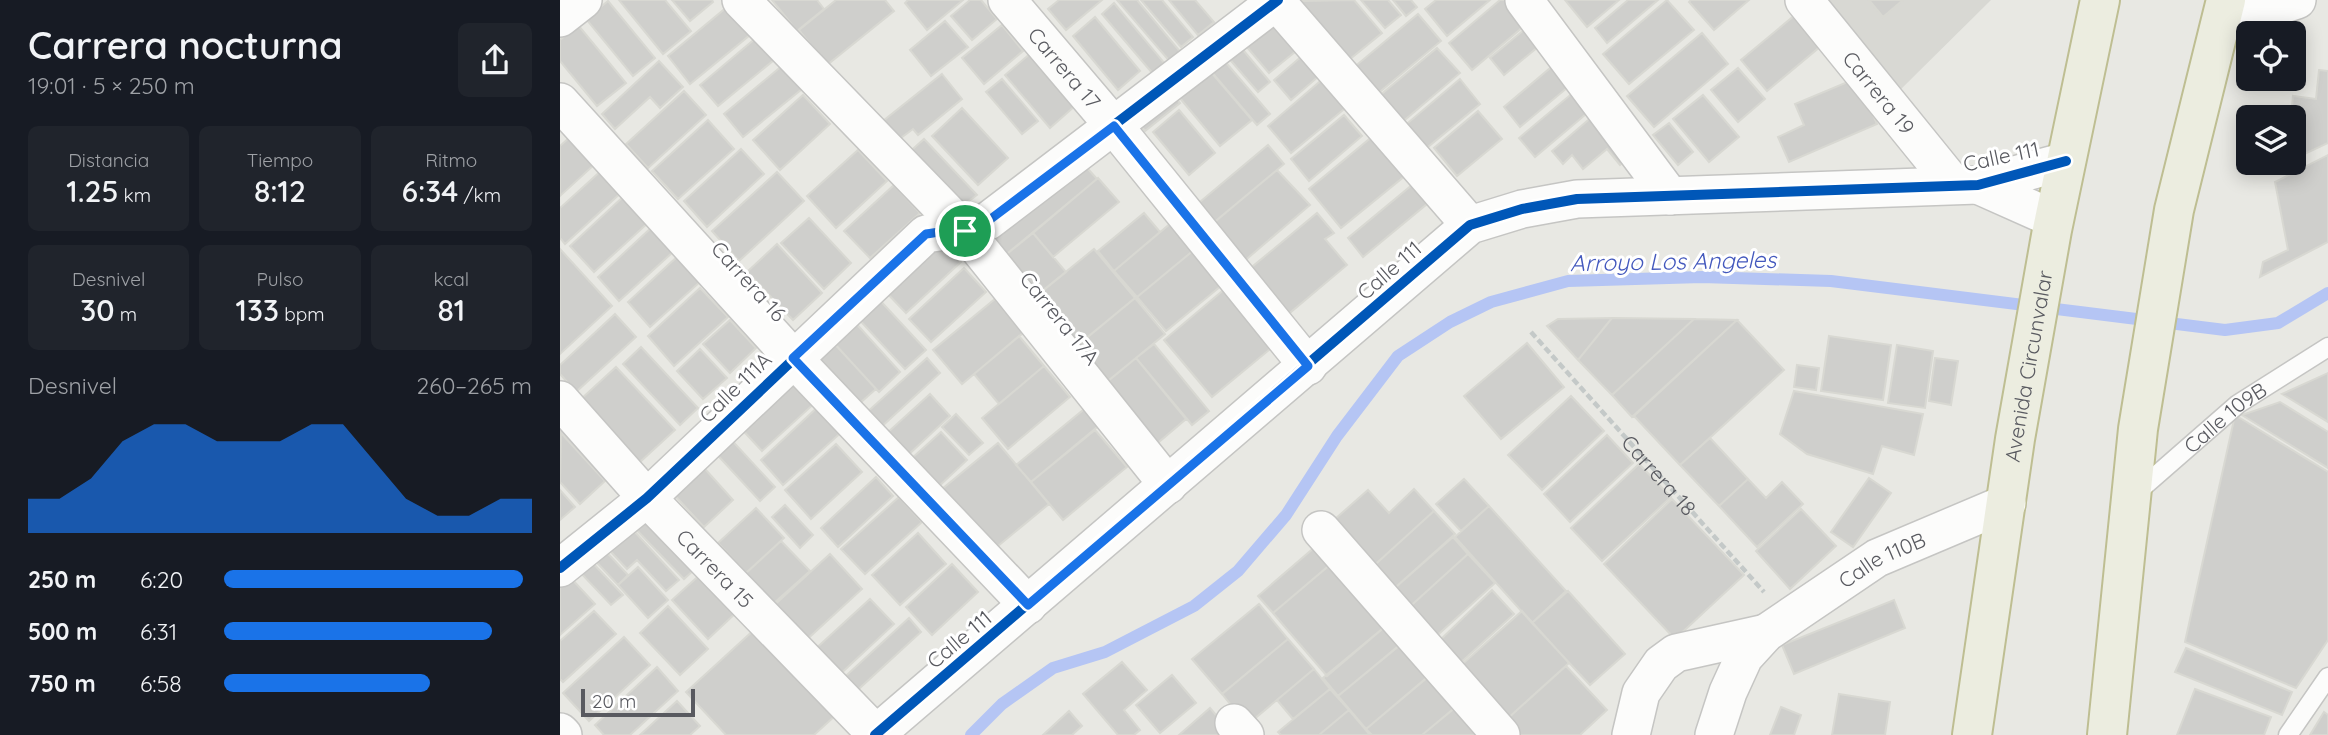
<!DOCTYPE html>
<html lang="es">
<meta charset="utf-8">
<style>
:root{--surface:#171b24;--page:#20242c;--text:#f1f3f6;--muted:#9ea1a6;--accent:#1a73e8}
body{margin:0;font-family:Quicksand,sans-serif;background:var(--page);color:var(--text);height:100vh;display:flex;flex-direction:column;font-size:26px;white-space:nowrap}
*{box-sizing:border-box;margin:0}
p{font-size:23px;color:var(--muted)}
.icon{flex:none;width:38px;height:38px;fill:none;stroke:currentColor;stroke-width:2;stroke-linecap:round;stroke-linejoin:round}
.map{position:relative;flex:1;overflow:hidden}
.panel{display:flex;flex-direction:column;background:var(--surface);width:560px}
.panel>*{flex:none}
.fabs{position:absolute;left:1676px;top:21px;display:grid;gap:14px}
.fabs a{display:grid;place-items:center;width:70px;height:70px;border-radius:10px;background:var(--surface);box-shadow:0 4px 18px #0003;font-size:35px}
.scale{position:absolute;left:21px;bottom:18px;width:114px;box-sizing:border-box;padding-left:7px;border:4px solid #595a60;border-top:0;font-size:19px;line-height:24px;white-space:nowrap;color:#595a60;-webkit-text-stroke:5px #fff;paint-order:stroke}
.pin{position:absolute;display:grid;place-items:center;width:60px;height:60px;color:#fff;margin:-30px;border:4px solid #fff;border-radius:50%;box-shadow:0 2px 7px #0007}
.round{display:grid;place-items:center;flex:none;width:74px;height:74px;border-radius:10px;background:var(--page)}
.head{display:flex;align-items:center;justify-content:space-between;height:119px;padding:0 28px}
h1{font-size:38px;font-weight:600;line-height:52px}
.stats{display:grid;grid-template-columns:repeat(3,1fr);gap:10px;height:119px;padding:7px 28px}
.stats div{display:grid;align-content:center;border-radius:10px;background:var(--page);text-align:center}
.stats b{font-size:30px;font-weight:600}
.stats small{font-size:19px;font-weight:400}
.stats p{font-size:19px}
.chart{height:196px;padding:14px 28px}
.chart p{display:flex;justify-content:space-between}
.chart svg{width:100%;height:126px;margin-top:7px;fill:var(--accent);opacity:.7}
ul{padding:0 28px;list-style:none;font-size:23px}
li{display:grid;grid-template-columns:112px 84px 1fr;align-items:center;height:52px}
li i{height:18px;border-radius:9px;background:var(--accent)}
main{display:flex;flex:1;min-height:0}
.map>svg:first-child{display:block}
</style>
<main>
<section class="panel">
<div class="head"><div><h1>Carrera nocturna</h1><p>19:01 · 5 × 250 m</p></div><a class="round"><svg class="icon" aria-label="share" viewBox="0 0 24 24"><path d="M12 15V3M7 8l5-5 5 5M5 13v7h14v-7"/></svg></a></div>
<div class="stats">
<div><p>Distancia</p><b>1.25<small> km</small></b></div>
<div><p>Tiempo</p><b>8:12</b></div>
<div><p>Ritmo</p><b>6:34<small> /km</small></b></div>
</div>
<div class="stats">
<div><p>Desnivel</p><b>30<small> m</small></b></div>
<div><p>Pulso</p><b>133<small> bpm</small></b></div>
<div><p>kcal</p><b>81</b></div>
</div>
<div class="chart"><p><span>Desnivel</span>260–265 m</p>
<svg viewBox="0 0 160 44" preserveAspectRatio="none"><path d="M0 44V32L10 32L20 25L30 12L40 6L50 6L60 12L70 12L80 12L90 6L100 6L110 19L120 32L130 38L140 38L150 32L160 32V44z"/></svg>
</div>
<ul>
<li><b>250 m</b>6:20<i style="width:97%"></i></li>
<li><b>500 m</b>6:31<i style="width:87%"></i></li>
<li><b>750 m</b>6:58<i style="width:67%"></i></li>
</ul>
</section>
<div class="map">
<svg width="1768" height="735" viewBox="0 0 1768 735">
<rect width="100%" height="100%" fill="#e8e8e3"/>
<path fill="#d8d8d3" d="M1264 0H1431L1339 91Z"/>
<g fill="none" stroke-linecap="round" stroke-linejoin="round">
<path stroke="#b5c5f4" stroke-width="12" d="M411 735 442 704 493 668 545 652 634 606 678 571 726 515 777 436 838 356 890 322 931 302 1008 281 1142 277 1271 281 1665 330 1718 323 1768 293"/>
</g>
<path fill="#cfcfcc" stroke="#d8d8d2" stroke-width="2" d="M59 0H105L131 31 103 54Z
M112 0H152L153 2 130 21Z
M212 0H257L264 9 237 31Z
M276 0H325L334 11 267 65 239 30Z
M348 0H403L367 30 345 3Z
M410 0H421L437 19 412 40 391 16Z
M499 0H542L506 30 488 9Z
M557 0H577L623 55 612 64Z
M581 0H602L633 37 621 47Z
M609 0H635L654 22 638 35Z
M794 0 822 33 790 59 740 1Z
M801 0H828L841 15 825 28Z
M833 0H851L857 7 846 16Z
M876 0H930L887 36 865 9Z
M940 0H951L970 21 912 70 889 43Z
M1005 0H1059L1027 27Z
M1068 0H1098L1047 43 1035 28Z
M1107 0 1134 30 1069 84 1043 54Z
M1131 0H1189L1154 30 1129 2Z
M1309 0H1343L1323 17Z
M48 1 95 58 73 76 26 19Z
M554 3 606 65 594 75 542 14Z
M167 7 190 35 130 84 108 56Z
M1241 10 1267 41 1207 91 1181 60Z
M713 13 741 47 709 73 681 40Z
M858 14 881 41 810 100 787 73Z
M535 17 580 71 558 90 513 36Z
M976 20 990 37 944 75 930 58Z
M385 21 408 47 371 76 350 50Z
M18 25 66 83 37 106 0 61V40Z
M442 25 463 51 424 84 402 58Z
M1142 33 1168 64 1094 127 1067 96Z
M196 38 214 60 158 106 140 85Z
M678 44 710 82 698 92 666 55Z
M877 48 900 73 840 124 818 97Z
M749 50 766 70 731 100 714 80Z
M471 53 515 106 490 128 445 75Z
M662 58 710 114 697 125 649 69Z
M1002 58 1019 78 960 127 944 107Z
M99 61 123 87 100 108 90 97 55 129 42 114Z
M223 65 242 89 183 137 164 114Z
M645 65 692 120 660 146 614 91Z
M1178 68 1205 99 1178 122 1151 90Z
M1759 70 1768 71V143L1734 159V117H1731L1733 96 1756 99Z
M382 74 402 99 358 135 353 129 338 140 323 121Z
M764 78 788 106 731 153 708 126Z
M1297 78 1317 124 1229 162 1218 137 1244 125 1235 104Z
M442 79 478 121 462 134 426 92Z
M900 79 920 104 863 151 843 127Z
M1021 86 1038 104 975 157 959 138Z
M124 91 146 115 88 168 66 144Z
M610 91 620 103 585 131 576 120Z
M243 95 270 124 220 170 193 140Z
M1143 95 1179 137 1149 162 1113 119Z
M402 108 448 158 418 185 372 136Z
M619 110 655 153 629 175 593 132Z
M1040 110 1075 152 1060 165 1047 149 1023 169 1012 155 1003 164 992 151Z
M918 111 942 139 897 176 874 148Z
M784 115 802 136 749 181 731 159Z
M148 120 174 149 118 199 92 171Z
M1109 123 1133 152 1118 165 1093 135Z
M813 136 846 175 781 228 749 189Z
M10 137 35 164 0 196V146Z
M364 139 417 195 396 211 344 157Z
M708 145 724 164 651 225 635 206Z
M181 149 204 174 147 227 124 201Z
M298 150 327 181 276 228 247 196Z
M1768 155V242L1700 277 1703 262 1728 250 1715 182Z
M520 160 537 179 437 262 417 237Z
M43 169 63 191 5 244 0 238V208Z
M717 170 750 205 682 263 651 225Z
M217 172 244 201 179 261 152 231Z
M538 178 559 202 493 257 473 233Z
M334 185 360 213 310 258 284 231Z
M852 185 867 204 803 257 788 238Z
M64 196 89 222 34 272 10 246Z
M584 213 600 232 554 271 538 251Z
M757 213 774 233 765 239 787 265 725 317 687 271Z
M249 218 291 263 264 289 221 243Z
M617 218 640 245 577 297 554 271Z
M91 228 113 252 59 301 38 277Z
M473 233 506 272 470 301 437 262Z
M378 238 401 262 346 313 322 288Z
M217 244 262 293 233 320 187 272Z
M640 245 672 277 606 331 577 297Z
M0 249 52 306 0 354Z
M534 249 575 298 512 350 470 301Z
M118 256 141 281 90 327 68 302Z
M404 268 426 292 371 342 349 319Z
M140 288 168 317 114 366 88 336Z
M666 288 715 345 652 397 604 340Z
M315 295 366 350 345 369 294 314Z
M575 298 605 334 542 386 512 350Z
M435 299 463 333 402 384 373 350Z
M55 314 76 337 16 392 0 374V365Z
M1052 318 1018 360 987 326 998 319Z
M1052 318 1134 319 1052 395 1018 360Z
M292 319 340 372 319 392 270 339Z
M1134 319 1177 320 1072 417 1052 395Z
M170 320 196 348 170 373 143 344Z
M1177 320 1224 370 1120 465 1074 416Z
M459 336 484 366 439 404 414 374Z
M1269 336 1331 345 1323 400 1261 391Z
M273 342 316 389 300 403 257 357Z
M967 343 1004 387 941 439 904 396Z
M594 344 649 411 632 425 576 358Z
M1337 345 1373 351 1365 408 1328 403Z
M81 347 138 408 120 425 63 364Z
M140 349 167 378 143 399 117 371Z
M367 358 380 373 319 429 305 414Z
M576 358 626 419 593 447 542 386Z
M1375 358 1398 361 1391 405 1369 401Z
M1237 365 1259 368 1256 390 1234 387Z
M484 366 510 397 448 449 422 418Z
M56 367 115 430 80 462 21 399Z
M232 372 257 401 202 451 176 423Z
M1768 373V422L1722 394Z
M1234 391 1363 414 1354 455 1322 446 1313 474 1247 454 1220 434Z
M370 394 390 416 347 456 326 434Z
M1011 396 1044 431 982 490 948 455Z
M1720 402 1768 432V468L1682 415Z
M261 404 285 429 223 485 201 460Z
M528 406 542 423 471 482 456 465Z
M396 414 423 443 409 455 382 427Z
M1675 415 1768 472V640L1736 688 1625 642Z
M535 430 567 467 503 520 471 482Z
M381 432 407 460 377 488 351 459Z
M1 433 45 481 20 504 0 482Z
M165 433 215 487 200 501 150 447Z
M1047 435 1073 463 1010 522 984 494Z
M1150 438 1188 479 1159 506 1120 465Z
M438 443 489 504 427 555 376 494Z
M276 444 302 472 251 519 225 490Z
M136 459 173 500 144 527 106 486Z
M1079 464 1111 497 1042 561 1011 528Z
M316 477 333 496 278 547 261 528Z
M1309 478 1331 493 1293 547 1271 532Z
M904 479 929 506 901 531 876 504Z
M1188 479 1206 498 1222 482 1243 504 1197 547 1159 506Z
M854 489 874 511 808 571 767 526 808 490 829 513Z
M0 490 15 507 0 520Z
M339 497 362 522 305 574 281 549Z
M1112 499 1184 575 1115 639 1044 564Z
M225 505 253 535 240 548 212 517Z
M929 506 1006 591 972 623 895 537Z
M78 508 135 569 124 579 66 519Z
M196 508 224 538 186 573 158 543Z
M1241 509 1276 546 1230 589 1196 551Z
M874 511 895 534 828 594 808 571Z
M63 519 119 580 106 591 77 560 67 569 40 540Z
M358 533 386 564 340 605 312 575Z
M893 537 908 554 845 611 828 594Z
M221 541 250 571 213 604 185 574Z
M762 541 777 559 713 613 698 596Z
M38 543 68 575 58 585 28 553Z
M270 554 302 589 243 643 210 609Z
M908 554 935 583 871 641 845 611Z
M779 557 833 620 767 676 713 613Z
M28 558 63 595 51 605 17 569Z
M392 564 418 592 372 635 346 607Z
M78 567 108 600 88 618 58 585Z
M143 572 178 611 148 639 112 600Z
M9 576 35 604 0 635V585Z
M932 590 954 614 897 666 876 644Z
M1008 591 1065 654 1030 685 972 623Z
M310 599 334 624 276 678 252 652Z
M1334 600 1345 628 1234 674 1222 645Z
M699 604 728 639 662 694 632 659Z
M108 606 148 649 120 675 80 633Z
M34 611 56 634 3 682 0 679V641Z
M962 611 1009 663 946 720 898 668Z
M349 618 361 632 290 697 277 684Z
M833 620 848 638 778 696 763 678Z
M195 629 276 715 254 735H166L126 692Z
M64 637 90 665 29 721 3 693Z
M728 639 754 669 687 725 662 694Z
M839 646 867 678 806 729 778 696Z
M1626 648 1732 692 1722 715 1615 672Z
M562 662 587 690 564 710 580 730 574 735H558L523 694Z
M1006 666 1047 710 1020 735H959L946 720Z
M97 667 118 691 70 735H44L35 725Z
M754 669 770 689 733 719 717 700Z
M871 674 897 706 862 735H812L806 729Z
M612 675 636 703 600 733 576 705Z
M770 689 789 710 759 735H721L718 732Z
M1635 689 1711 717 1704 735H1617Z
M1279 694 1330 702 1325 735H1272Z
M117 701 140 726 130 735H80Z
M897 706 921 735H862Z
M1221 707 1241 715 1234 735H1210Z
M650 708 673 735H619Z
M789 710 810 735H759Z
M509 711 522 726 512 735H483Z
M1764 712 1768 715V735H1750Z"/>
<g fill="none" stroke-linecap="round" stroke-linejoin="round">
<g stroke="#c5c5c3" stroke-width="21">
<g id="lane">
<path id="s2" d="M1576 493 1678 404 1768 347"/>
<path d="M1728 735 1768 677"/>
</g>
</g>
<g stroke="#c5c5c3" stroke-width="40">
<g id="street">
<path d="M181 0 405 231 608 485"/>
<path id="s3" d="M447 0 554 126 748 366"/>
<path d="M715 0 910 225"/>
<path d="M964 0 1110 196"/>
<path id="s4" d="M1244 0 1394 185"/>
<path d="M0 18 23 0"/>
<path d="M1660 25 1737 0"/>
<path d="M0 102 233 358 468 605"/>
<path d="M1418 185 1494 219"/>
<path id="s5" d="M0 400 87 498 316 734"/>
<path d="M761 530 941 735"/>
<path d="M0 568 87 498 366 234C388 230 408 232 428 221L718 0"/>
<path d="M674 723 685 735"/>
<path d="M0 732 3 735"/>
<path d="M315 735 910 225 962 209 1017 199 1418 185 1506 161"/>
<path d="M1071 735 1081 693 1101 664 1116 653 1206 633"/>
<path id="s6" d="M1154 735 1168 692 1184 657 1206 633 1317 558 1447 503"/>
</g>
</g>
<g stroke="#bebe92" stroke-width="42">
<g id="highway">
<path id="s7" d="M1412 735 1455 439 1492 230 1540 0"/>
<path d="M1547 735 1578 429 1614 210 1666 0"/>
</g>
</g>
<path stroke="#c4c9c8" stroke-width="4.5" stroke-dasharray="7 3.5" stroke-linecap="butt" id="s1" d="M971 332 1204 592"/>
<use href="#lane" stroke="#fcfcfb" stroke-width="18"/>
<use href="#street" stroke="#fcfcfb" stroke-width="37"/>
<use href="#highway" stroke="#ecede0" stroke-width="38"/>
<g stroke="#fff" stroke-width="15">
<path id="cycleway" d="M0 568 87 498 366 234C388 230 408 232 428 221L718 0
M315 735 910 225 962 209 1017 199 1418 185 1506 161"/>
</g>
<use href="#cycleway" stroke="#0057b8" stroke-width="10"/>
</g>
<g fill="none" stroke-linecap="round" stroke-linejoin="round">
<g stroke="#fff" stroke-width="14">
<path id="route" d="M554 126 748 366 468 605 233 358 366 234C388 230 408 232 428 221Z"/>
</g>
<use href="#route" stroke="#1a73e8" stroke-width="9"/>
</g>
<g text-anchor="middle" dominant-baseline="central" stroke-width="6" stroke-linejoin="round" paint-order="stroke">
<g font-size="21" fill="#595a60" stroke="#fff">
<text stroke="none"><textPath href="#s3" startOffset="89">Carrera 17</textPath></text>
<text stroke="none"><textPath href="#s4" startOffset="119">Carrera 19</textPath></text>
<text transform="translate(1441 156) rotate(-12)">Calle 111</text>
<text transform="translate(829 270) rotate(-41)">Calle 111</text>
<text transform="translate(189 281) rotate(48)">Carrera 16</text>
<text transform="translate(500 318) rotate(51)">Carrera 17A</text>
<text stroke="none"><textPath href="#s7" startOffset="373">Avenida Circunvalar</textPath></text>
<text transform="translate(175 387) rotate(-44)">Calle 111A</text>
<text stroke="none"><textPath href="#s2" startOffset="117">Calle 109B</textPath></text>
<text stroke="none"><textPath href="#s1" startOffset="192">Carrera 18</textPath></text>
<text stroke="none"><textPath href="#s6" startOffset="254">Calle 110B</textPath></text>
<text stroke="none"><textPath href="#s5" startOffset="229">Carrera 15</textPath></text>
<text transform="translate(399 639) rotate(-40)">Calle 111</text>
</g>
<g font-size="23" font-style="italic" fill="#4358bd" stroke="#fff">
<text transform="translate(1113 261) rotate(-1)">Arroyo Los Angeles</text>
</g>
</g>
</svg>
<div class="fabs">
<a><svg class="icon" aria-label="locate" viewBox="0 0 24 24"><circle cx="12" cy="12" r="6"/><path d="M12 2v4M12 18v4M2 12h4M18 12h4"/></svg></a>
<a><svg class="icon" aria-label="layers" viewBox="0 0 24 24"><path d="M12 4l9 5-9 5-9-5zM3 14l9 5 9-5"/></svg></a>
</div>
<div class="scale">20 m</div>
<div class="pin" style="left:405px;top:231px;background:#1e9e55"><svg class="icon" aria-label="arrive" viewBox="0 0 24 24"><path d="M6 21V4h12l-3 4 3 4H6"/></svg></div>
</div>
</main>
